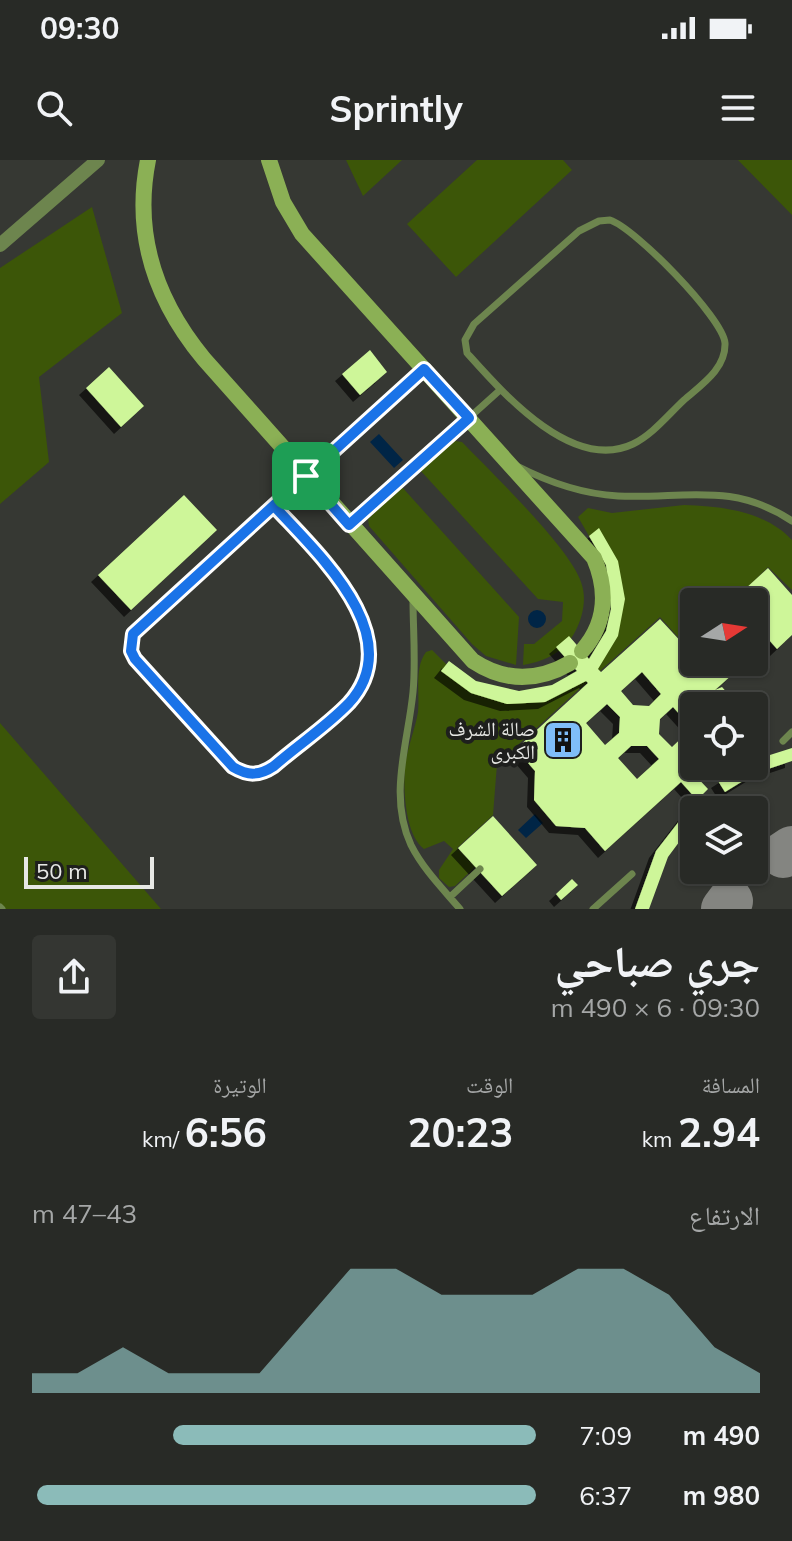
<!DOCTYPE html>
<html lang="ar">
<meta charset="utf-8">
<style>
:root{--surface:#282a26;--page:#343632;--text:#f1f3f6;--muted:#a5a7a7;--line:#444643;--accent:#8bbbb9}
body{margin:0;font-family:Mulish,"Noto Naskh Arabic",sans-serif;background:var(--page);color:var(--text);direction:rtl;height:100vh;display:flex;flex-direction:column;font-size:30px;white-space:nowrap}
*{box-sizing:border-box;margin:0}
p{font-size:26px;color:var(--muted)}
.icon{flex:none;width:44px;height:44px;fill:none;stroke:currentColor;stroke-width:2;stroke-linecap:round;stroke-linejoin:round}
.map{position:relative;height:749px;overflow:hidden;direction:ltr}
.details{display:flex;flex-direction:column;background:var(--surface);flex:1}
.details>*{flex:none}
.needle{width:52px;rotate:78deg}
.fabs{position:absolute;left:680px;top:428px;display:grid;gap:16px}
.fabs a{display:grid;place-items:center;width:88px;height:88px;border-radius:8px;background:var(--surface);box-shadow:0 2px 6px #0004,0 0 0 2px var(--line);font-size:40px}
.scale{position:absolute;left:24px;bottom:20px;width:130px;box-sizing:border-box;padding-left:8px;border:4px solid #e7e8e5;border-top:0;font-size:22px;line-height:28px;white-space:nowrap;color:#e7e8e5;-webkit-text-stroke:6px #1e1f1d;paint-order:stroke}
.pin{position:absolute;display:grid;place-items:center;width:68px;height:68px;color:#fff;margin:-34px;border-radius:16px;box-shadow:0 4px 12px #0006}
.round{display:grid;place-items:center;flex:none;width:84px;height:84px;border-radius:8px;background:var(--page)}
.overview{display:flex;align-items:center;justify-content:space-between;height:136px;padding:0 32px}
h1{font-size:44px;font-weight:700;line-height:60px}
.metrics{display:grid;grid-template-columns:repeat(3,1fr);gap:12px;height:136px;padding:8px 32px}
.metrics div{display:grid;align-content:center}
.metrics b{font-size:40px;font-weight:700}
.metrics small{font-size:22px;font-weight:400}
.metrics p{font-size:22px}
.chart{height:224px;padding:16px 32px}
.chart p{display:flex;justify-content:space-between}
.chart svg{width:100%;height:144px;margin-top:8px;fill:var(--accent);opacity:.7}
ul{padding:0 32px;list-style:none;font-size:26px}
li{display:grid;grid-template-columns:128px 96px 1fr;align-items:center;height:60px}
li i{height:20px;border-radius:10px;background:var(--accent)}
.status{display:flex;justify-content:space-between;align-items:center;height:56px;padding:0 40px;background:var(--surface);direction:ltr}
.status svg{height:22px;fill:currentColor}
header{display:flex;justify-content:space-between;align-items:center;height:104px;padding:0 32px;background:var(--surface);font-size:36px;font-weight:700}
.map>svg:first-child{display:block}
</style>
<div class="status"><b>09:30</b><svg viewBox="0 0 49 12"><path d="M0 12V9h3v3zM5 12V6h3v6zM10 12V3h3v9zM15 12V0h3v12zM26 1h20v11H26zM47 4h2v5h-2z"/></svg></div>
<header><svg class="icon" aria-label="menu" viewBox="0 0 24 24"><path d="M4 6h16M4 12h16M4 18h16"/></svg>Sprintly<svg class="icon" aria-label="search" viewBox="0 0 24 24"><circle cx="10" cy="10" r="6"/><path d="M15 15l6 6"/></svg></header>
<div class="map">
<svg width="792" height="749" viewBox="0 0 792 749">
<defs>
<filter id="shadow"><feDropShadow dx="-7" dy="7" stdDeviation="0" flood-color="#0009"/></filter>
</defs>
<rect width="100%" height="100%" fill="#363833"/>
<path fill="#3c5608" d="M346 0H402L363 36Z
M477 0H563L572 10 456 117 407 64Z
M738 0H792V55Z
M92 47 122 153 39 217 49 302 0 344V108Z
M455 281 462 282C491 312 570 388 581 422 587 438 583 456 576 470 565 492 546 501 523 505L524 484H534L562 461 563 442 538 439 420 310Z
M402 327 519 457 516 505 486 496 472 484 369 366 368 359Z
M684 345C721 346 765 351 792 380V430L768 407 733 442H694V479L686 486 660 457 600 511 594 505 601 497 618 426 578 357 588 348 612 353Z
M432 490 453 511 514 538 582 516 587 522 497 604 493 655 457 688 475 707 455 726 449 727 439 718V710L453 689 444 681 424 689C405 675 403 629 405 607 407 588 415 570 418 552 420 533 414 508 426 492Z
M0 563 161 749H0Z"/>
<path fill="#002546" d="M379 274 403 300 394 308 370 282Z
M528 459a9 9 0 1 1 18 0a9 9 0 1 1-18 0Z
M535 654 543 663 526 678 518 670Z"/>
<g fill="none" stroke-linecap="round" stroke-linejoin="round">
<path stroke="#848581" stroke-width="46" d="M783 695 792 689
M724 749 730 741"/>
</g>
<path fill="#cef699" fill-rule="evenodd" filter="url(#shadow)" d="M370 190 387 212 360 235 342 214Z
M109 207 144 246 121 267 86 228Z
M184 335 217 370 131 450 98 415Z
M599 368 618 401 625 439 618 476 598 509 601 512 660 459 685 486 681 492 694 481V502H723L733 514 715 530 722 527 739 546H694V606H698L692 612 708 629 697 640 681 622 605 691 585 668 556 666 534 640 535 611 516 589 588 523 586 521 545 542 507 544 471 533 441 511 449 501 476 521 519 531 552 525 577 511 556 487 569 476 589 499 606 471 611 449 606 405 589 376ZM642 512 661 534 649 546 633 545 621 531ZM607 544 620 557 619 573 605 585 586 563ZM673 547 692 568 672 587 659 574 660 559ZM631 586H647L659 599 637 619 618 598Z
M768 408 792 435V475L777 489 754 463V442L733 440Z
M792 588V601L756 613 725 632 718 621 741 606H754V600Z
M687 651 694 657V662L668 697 649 749H635L656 691Z
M493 656 537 705 502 736 458 688Z
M572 719 578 725 561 740 556 734Z"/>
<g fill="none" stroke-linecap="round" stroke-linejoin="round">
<path stroke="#6d854e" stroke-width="7" d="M610 60C635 68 723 158 725 183 726 209 701 225 684 240 668 255 652 275 633 284 572 313 502 232 467 193L465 180 474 164 579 71 599 61Z
M517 306C548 322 583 334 618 336 683 339 732 321 792 361
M274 346C314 390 398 464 358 530 349 546 332 557 318 569 299 585 278 609 253 615L233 607 135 499 131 491 133 474 422 210
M350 365 500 230
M413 439C413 470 416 501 413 532 408 584 388 635 411 685 423 709 443 729 460 749
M783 581 792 572
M450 737 480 709
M0 747 2 749
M593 749 632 714"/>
<path stroke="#6d854e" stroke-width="14" d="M0 85 98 0"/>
<path stroke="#8bb055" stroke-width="16" d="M148 0C133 75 156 141 204 199L473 501C505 522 537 522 570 503
M269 0 283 42 302 74 594 398C608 431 606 464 582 491"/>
</g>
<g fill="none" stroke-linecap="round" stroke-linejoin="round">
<g stroke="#fff" stroke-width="16">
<path id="route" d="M306 316 274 346C316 392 410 476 349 543 327 566 298 585 274 606 259 616 248 616 233 607L135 499 131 491 133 474 306 316 349 365 469 258 424 209 306 316"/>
</g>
<use href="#route" stroke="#1a73e8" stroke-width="10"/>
</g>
<defs>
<g id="building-square" transform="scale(2)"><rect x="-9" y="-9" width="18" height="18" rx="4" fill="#7fbdf9" stroke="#1e1f1d"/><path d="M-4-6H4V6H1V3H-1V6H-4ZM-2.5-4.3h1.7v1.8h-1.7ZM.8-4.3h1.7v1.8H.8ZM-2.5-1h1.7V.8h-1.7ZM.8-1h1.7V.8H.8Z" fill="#111"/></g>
</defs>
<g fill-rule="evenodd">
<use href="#building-square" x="563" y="580"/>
</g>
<g text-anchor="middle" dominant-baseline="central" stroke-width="8" stroke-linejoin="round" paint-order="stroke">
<g font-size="20" fill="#e7e8e5" stroke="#1e1f1d" text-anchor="end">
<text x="535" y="568">صالة الشرف<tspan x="535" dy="23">الكبرى</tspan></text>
</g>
</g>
</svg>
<div class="fabs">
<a><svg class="needle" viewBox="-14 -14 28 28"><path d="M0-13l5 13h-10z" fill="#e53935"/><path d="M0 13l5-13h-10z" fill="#a5a7a7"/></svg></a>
<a><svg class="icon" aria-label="locate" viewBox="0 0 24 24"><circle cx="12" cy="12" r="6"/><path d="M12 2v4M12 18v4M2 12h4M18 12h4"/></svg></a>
<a><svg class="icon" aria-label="layers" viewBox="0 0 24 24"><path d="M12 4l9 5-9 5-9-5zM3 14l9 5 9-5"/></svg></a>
</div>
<div class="scale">50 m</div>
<div class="pin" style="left:306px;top:316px;background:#1e9e55"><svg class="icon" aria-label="arrive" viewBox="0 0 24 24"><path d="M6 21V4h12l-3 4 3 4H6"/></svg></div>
</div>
<section class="details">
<div class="overview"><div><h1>جري صباحي</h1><p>09:30 · 6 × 490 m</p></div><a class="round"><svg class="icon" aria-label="share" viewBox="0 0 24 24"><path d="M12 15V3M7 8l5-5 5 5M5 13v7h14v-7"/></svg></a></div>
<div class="metrics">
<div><p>المسافة</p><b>2.94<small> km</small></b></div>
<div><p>الوقت</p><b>20:23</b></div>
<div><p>الوتيرة</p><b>6:56<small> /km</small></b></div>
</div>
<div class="chart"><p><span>الارتفاع</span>43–47 m</p>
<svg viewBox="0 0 160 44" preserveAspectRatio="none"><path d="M0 44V38L10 38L20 30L30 38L40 38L50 38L60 22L70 6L80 6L90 14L100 14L110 14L120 6L130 6L140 14L150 30L160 38V44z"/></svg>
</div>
<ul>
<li><b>490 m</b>7:09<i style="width:72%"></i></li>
<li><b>980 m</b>6:37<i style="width:99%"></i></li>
</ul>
</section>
